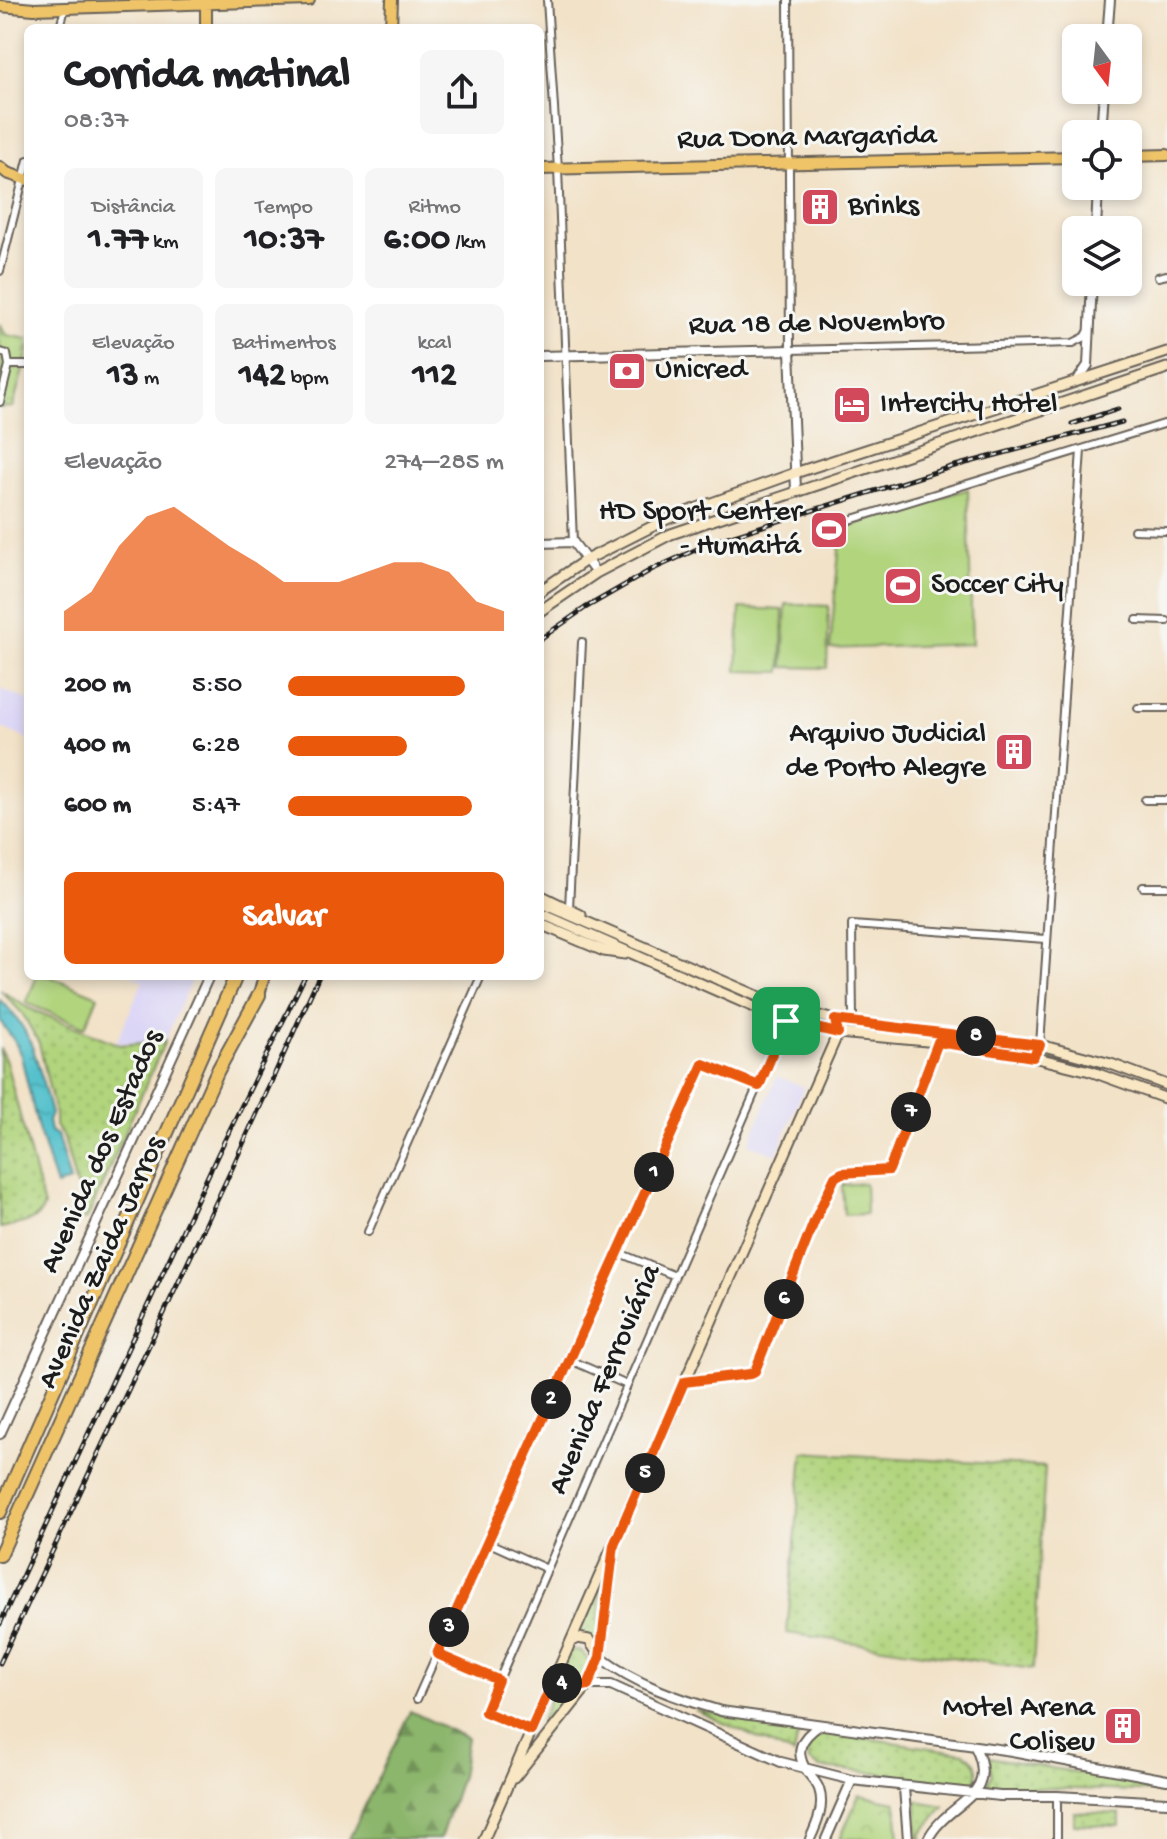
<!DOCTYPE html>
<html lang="pt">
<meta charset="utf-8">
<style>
:root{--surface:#fff;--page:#f6f6f6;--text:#202124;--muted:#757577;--accent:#ea580c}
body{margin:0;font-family:"Gochi Hand",sans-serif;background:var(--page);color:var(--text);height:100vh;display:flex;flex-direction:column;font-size:30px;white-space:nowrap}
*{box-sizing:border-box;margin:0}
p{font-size:26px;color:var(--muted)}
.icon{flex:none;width:44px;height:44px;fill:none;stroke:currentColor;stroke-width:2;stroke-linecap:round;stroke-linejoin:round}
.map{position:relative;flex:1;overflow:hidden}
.panel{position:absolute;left:24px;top:24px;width:520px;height:956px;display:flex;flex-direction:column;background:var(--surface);border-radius:12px;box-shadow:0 4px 12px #0003}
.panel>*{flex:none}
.needle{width:52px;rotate:165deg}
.controls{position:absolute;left:1062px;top:24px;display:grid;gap:16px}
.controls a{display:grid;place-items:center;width:80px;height:80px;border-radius:12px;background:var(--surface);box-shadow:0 4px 12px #0003;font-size:40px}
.pin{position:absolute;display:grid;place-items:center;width:68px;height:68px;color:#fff;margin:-34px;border-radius:16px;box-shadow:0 4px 12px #0006}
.km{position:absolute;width:40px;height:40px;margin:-20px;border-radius:50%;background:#222;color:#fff;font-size:22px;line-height:40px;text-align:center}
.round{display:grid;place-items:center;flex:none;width:84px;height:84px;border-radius:12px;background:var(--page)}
.headline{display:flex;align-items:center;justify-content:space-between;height:136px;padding:0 40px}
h1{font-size:44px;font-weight:700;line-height:60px}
.figures{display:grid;grid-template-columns:repeat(3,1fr);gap:12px;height:136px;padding:8px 40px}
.figures div{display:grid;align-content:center;border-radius:12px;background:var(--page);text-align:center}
.figures b{font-size:34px;font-weight:700}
.figures small{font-size:22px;font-weight:400}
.figures p{font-size:22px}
.chart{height:224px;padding:16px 40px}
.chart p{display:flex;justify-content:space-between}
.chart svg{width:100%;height:144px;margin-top:8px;fill:var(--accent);opacity:.7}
.cta{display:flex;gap:16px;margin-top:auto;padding:16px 40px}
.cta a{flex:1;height:92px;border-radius:12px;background:var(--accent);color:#fff;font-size:32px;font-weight:700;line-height:92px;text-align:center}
ul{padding:0 40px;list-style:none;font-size:26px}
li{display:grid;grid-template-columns:128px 96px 1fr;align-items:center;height:60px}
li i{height:20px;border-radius:10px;background:var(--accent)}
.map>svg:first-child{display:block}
</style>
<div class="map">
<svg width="1167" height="1839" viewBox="0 0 1167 1839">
<defs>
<pattern id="grass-dots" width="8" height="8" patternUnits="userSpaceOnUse" patternTransform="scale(2)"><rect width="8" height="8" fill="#b1d47d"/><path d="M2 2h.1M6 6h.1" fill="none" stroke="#98b56b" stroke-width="1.8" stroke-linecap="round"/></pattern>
<pattern id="forest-firs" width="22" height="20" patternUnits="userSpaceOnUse" patternTransform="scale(2)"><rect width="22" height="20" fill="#8cb66c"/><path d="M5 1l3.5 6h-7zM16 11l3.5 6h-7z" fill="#729358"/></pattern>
<pattern id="park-crowns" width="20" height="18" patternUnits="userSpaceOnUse" patternTransform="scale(2)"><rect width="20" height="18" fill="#b1d47d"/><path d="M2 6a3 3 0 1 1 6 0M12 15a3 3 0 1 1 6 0" fill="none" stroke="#98b56b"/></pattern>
<pattern id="water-ripples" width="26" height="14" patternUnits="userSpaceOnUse" patternTransform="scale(2)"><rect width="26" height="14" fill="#54c1cc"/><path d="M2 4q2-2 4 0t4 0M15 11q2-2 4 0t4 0" fill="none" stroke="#49a5af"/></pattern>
</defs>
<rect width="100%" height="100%" fill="#f6f6f2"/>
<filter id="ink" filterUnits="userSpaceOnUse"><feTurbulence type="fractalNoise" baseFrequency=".0125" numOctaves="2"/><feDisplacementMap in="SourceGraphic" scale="16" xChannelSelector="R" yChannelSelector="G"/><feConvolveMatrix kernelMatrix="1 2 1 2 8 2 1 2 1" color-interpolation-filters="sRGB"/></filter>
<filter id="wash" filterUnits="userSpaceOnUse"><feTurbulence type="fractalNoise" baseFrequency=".006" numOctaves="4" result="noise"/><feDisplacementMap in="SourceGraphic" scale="32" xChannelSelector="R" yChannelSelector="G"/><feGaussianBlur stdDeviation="1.8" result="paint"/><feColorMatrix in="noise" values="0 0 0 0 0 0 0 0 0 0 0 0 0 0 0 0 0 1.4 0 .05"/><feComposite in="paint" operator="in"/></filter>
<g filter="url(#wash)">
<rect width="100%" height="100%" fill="#f2e2c8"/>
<path fill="#dcd6f6" d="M0 689 28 700V739L0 727Z
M131 976H193L165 1041 116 1043 143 981Z
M777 1076 804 1087 776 1155 749 1144Z"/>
<path fill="url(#grass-dots)" stroke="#66784c" stroke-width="2" d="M0 990 28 1008 120 1045 165 1041 87 1219 68 1221 83 1193 76 1186 64 1138 55 1126V1113L39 1043 22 1013Z
M0 1048 6 1062 44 1207C37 1224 16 1224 0 1228Z
M803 1452 1045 1467 1033 1669 787 1633Z
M601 1584 598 1645 577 1633Z
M571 1650 581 1651 594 1667 587 1680 576 1684 565 1675 563 1666Z
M553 1691 569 1697 531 1745Z
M695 1710 803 1729 797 1739 794 1755Z
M826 1732 964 1753C979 1761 981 1774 971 1788L957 1789 880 1773 820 1768 809 1761 807 1746 815 1735Z
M989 1757 1167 1788V1792L1011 1787 984 1791 992 1775Z
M917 1801 944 1806 922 1833 921 1839H918Z
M1074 1812 1120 1814V1826L1074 1824Z"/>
<path fill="url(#forest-firs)" stroke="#546944" stroke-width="2" d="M410 1711 467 1738 461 1776 440 1839H349Z"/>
<path fill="url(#park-crowns)" stroke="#66784c" stroke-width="2" d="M0 325 6 335 28 339V351L13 407 0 408Z
M859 1795 896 1802 899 1839H840Z"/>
<path fill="#b1d47d" stroke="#66784c" stroke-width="2" d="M968 489 972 644 830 649 841 529Z
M786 604 829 606 827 668 783 667Z
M740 608 783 610 781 672 737 671Z
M37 976H49L98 996 85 1027 26 1003Z
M865 1183 866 1214 844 1215 842 1185Z"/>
<path fill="url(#water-ripples)" stroke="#386e74" stroke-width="2" d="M0 1000C35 1030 39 1071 51 1114L48 1121 50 1131 57 1135 70 1182 56 1186 38 1129 21 1056 15 1042 0 1021Z"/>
</g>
<g filter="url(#ink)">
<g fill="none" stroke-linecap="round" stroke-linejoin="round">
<g stroke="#676158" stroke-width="10">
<path id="minor" d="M547 0 558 169 573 542
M788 0 790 350 1073 343 1085 337 1090 329
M60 28 65 8
M0 271 28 160
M1158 277 1167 275
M0 352 7 354 9 365 0 402
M9 365H28
M840 523 1167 423
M1134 530 1167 531
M1137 620 1167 621
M1138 708H1167
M1145 800H1167
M1143 887H1167
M569 908 582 642
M863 1034 853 1021 852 925 1046 939
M1033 1057 1040 1045 1081 450
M368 1232 481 976
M617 1252 675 1276
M568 1359 627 1385
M684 1382 750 1374 755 1371 814 1222 835 1177 842 1173 889 1170 938 1042
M487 1542 547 1569
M437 1654 498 1680
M417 1699 568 1359 703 1064 759 1086
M531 1731 485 1712 786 1021
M1057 1796V1839"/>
</g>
<g stroke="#676158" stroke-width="12">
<path id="tertiary" d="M1107 38 1110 0
M1101 134 1104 90
M1096 230 1098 186
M540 356 790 350 796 490
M1077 381 1088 365 1092 282
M540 543 573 542 596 573
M0 1434 209 976
M600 1657C635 1684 679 1699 721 1711L1012 1751 1167 1780
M588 1685H611L781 1762 852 1780 1000 1796H1057L1167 1802
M904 1788 908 1839
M810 1839C817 1824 825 1806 819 1789 817 1783 812 1778 808 1773 793 1751 801 1738 820 1725
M826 1839 852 1780
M928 1839C947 1801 1001 1798 975 1747"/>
</g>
<g stroke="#676158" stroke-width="13">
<path id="secondary" d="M540 591 586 560 667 519 795 473 1167 352
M540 611 596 573 671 534 1167 368
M540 895 581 915
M540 902 755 995 796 1010 835 1020 1040 1045 1111 1064 1167 1085
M540 913 786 1021 838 1033 938 1042 1033 1057 1090 1071 1167 1099
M540 924 604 951 625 954
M571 1641 578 1638 589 1640 600 1657
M555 1677 573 1688 588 1685
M514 1778 588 1685 600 1657 613 1558
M484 1839 838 1033"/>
</g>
<g stroke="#676158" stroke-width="14">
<path id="primary" d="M0 6 34 9 309 0
M206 28V0
M391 28 392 0
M1128 156 1167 155
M0 167 7 173 28 180
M540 169 1076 157
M259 995 264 976"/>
</g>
<g stroke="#676158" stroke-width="16">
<path id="motorway" d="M0 1512 236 976
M0 1555 217 1072 259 995"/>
</g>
<use href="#minor" stroke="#fff" stroke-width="6"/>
<use href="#tertiary" stroke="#fff" stroke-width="8"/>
<use href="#secondary" stroke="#f9e7c3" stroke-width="9"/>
<use href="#primary" stroke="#efc469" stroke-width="10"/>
<use href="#motorway" stroke="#efc469" stroke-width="12"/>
<g stroke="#1c1c1c" stroke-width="5">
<path id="rail" d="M1072 424 1118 409
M540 639 585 608 651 570 715 541 951 467 1122 422
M0 1624 218 1154 305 976
M0 1663 234 1164 319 976"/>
</g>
<use href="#rail" stroke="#f6f6f2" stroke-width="2" stroke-dasharray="6" stroke-linecap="butt"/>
</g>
</g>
<g fill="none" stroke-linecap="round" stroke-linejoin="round" filter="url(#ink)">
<g stroke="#fff" stroke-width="16">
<path id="route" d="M835 1020 1040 1045 1033 1057 938 1042 889 1170 842 1173 835 1177 814 1222 755 1371 750 1374 684 1382 614 1545 600 1657 588 1685 573 1688 555 1677 531 1731 485 1712 498 1680 437 1654 703 1064 759 1086 786 1021 838 1033Z"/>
</g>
<use href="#route" stroke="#ea580c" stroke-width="10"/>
</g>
<defs>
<g id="building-square" transform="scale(2)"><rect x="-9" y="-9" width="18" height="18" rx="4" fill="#d1495b" stroke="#f6f6f2"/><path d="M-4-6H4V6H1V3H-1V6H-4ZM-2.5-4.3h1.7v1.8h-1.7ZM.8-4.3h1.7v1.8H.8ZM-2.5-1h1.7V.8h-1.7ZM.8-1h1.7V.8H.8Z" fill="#fff"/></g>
<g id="bank-square" transform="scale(2)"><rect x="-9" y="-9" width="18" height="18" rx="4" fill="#d1495b" stroke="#f6f6f2"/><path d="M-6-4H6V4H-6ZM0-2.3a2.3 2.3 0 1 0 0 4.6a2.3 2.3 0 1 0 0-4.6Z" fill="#fff"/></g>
<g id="hotel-square" transform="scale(2)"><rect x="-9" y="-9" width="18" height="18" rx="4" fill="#d1495b" stroke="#f6f6f2"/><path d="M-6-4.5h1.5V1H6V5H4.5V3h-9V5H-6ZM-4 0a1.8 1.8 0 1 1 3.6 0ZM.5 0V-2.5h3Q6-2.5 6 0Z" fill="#fff"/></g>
<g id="stadium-square" transform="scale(2)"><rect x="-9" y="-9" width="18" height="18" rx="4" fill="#d1495b" stroke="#f6f6f2"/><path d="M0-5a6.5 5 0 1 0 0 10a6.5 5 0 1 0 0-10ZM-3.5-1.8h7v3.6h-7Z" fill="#fff"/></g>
</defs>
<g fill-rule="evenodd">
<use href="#building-square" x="820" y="207"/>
<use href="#bank-square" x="627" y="371"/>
<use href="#hotel-square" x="852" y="405"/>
<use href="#stadium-square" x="829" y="530"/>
<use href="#stadium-square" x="903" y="586"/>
<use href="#building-square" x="1014" y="752"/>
<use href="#building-square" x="1123" y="1726"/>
</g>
<g text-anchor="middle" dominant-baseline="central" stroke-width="6" stroke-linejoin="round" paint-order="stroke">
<g font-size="30" fill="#1c1c1c" stroke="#f6f6f2">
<text transform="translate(807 139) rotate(-1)">Rua Dona Margarida</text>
<text transform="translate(817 325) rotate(-1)">Rua 18 de Novembro</text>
<text transform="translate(103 1152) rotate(-66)">Avenida dos Estados</text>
<text transform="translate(103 1263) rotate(-66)">Avenida Zaida Jarros</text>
<text transform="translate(606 1380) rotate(-67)">Avenida Ferroviária</text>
</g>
<g font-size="30" fill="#1c1c1c" stroke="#f6f6f2" text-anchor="start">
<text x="848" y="207">Brinks</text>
<text x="655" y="371">Unicred</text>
<text x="880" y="405">Intercity Hotel</text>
<text x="801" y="513" text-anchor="end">HD Sport Center<tspan x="801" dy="34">- Humaitá</tspan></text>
<text x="931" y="586">Soccer City</text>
<text x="986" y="735" text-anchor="end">Arquivo Judicial<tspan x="986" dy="34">de Porto Alegre</tspan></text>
<text x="1095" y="1709" text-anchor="end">Motel Arena<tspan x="1095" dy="34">Coliseu</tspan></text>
</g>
</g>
</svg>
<div class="controls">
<a><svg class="needle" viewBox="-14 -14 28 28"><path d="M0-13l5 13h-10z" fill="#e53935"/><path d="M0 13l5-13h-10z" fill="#757577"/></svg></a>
<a><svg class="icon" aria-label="locate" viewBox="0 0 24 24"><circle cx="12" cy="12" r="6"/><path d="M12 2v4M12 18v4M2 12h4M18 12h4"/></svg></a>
<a><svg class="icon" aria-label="layers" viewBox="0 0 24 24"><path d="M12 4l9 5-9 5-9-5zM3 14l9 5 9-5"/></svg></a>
</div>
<div class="pin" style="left:786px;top:1021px;background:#1e9e55"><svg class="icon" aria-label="arrive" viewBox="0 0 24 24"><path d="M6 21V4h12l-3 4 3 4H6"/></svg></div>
<b class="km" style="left:654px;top:1172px">1</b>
<b class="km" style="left:551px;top:1399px">2</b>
<b class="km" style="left:449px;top:1627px">3</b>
<b class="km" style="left:562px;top:1683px">4</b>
<b class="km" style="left:645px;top:1473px">5</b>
<b class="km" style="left:784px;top:1299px">6</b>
<b class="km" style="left:911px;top:1112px">7</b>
<b class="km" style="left:976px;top:1036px">8</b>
<section class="panel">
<div class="headline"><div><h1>Corrida matinal</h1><p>08:37</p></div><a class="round"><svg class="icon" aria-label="share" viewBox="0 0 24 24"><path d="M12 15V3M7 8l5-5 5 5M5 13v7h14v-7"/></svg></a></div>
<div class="figures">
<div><p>Distância</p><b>1.77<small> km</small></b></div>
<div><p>Tempo</p><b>10:37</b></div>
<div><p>Ritmo</p><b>6:00<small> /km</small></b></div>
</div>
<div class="figures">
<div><p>Elevação</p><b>13<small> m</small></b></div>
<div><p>Batimentos</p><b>142<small> bpm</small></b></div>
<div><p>kcal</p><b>112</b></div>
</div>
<div class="chart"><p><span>Elevação</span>274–285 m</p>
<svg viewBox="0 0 160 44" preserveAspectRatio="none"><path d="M0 44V38L10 32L20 18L30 9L40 6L50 12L60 18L70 23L80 29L90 29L100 29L110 26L120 23L130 23L140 26L150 35L160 38V44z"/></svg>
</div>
<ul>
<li><b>200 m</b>5:50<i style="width:82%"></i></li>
<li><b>400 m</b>6:28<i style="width:55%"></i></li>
<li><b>600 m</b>5:47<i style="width:85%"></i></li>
</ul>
<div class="cta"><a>Salvar</a></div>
</section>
</div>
